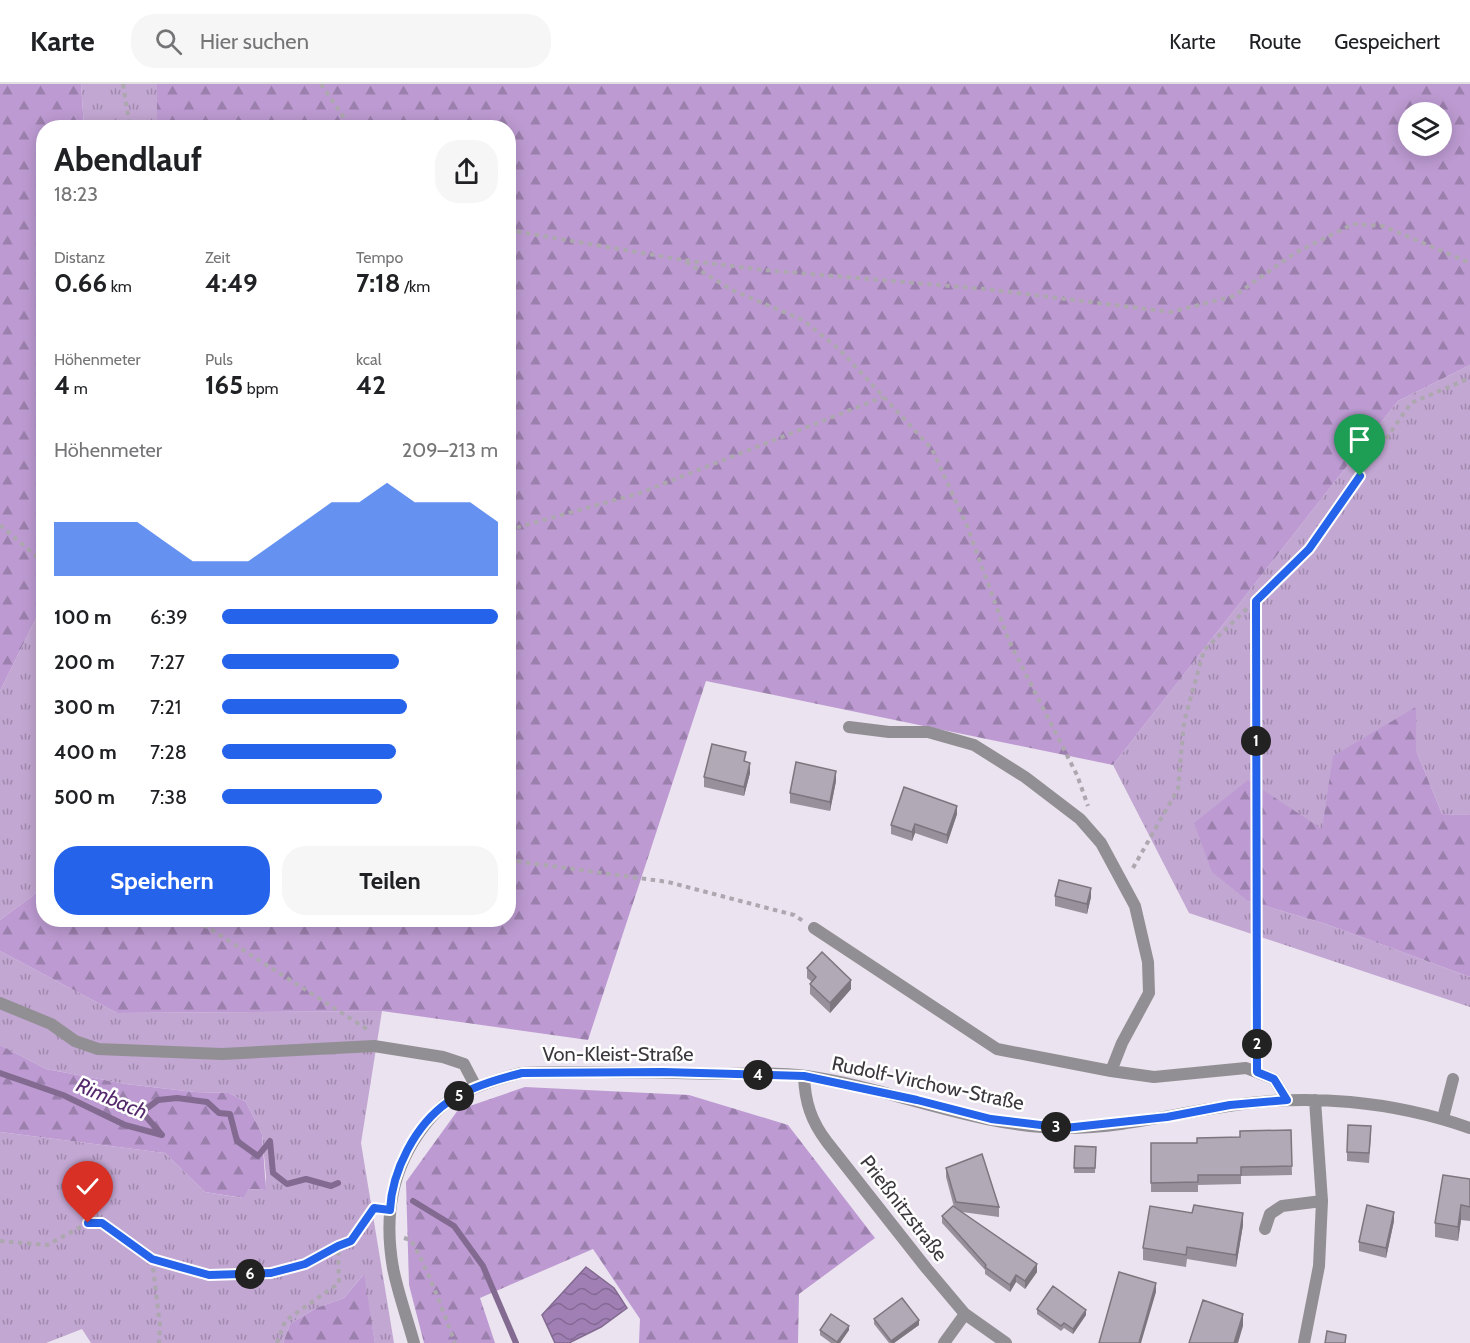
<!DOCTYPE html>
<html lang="de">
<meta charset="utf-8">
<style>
:root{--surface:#fff;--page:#f6f6f6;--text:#202124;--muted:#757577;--line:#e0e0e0;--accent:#2563eb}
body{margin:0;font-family:Cabin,sans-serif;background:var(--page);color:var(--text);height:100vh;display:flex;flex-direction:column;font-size:22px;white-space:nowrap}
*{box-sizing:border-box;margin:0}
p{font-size:20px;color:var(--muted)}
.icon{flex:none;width:33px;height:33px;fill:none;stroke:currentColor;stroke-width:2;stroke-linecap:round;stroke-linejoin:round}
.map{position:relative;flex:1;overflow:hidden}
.panel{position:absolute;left:36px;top:36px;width:480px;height:807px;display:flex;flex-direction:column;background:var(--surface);border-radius:24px;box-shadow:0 3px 15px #0003}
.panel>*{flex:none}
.fabs{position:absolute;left:1398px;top:18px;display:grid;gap:12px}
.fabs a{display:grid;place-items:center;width:54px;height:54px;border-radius:50%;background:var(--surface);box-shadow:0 3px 15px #0003;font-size:30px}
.pin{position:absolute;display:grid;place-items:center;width:51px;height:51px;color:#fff;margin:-62px -26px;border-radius:50% 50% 50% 0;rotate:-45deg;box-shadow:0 0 6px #0007}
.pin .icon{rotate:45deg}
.km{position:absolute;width:30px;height:30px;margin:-15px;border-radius:50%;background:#222;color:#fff;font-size:16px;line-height:30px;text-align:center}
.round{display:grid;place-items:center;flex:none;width:63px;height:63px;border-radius:24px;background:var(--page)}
.overview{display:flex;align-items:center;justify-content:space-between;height:102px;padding:0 18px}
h1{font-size:33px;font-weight:800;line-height:45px}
.stats{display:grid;grid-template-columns:repeat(3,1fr);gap:9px;height:102px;padding:6px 18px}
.stats div{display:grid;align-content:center}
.stats b{font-size:26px;font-weight:800}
.stats small{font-size:16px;font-weight:400}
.stats p{font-size:16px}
.chart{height:168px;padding:12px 18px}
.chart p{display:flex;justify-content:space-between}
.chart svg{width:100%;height:108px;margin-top:6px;fill:var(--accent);opacity:.7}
.primary-button{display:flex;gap:12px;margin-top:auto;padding:12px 18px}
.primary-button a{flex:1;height:69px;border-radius:24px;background:var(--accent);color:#fff;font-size:24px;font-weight:800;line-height:69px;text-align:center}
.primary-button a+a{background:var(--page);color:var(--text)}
ul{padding:0 18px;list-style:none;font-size:20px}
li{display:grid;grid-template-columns:96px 72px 1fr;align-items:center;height:45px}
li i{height:15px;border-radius:8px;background:var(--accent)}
header{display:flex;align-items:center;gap:36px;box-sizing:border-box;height:84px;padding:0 30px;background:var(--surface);border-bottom:2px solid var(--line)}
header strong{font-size:28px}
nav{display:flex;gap:33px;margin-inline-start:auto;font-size:21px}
.search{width:420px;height:54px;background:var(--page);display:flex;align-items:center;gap:15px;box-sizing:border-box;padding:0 21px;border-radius:24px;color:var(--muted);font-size:22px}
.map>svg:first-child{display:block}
</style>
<header>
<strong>Karte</strong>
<div class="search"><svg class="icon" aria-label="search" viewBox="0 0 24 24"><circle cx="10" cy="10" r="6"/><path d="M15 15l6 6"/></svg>Hier suchen</div>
<nav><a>Karte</a><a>Route</a><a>Gespeichert</a></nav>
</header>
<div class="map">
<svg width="1470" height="1259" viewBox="0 0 1470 1259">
<defs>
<pattern id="grass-tufts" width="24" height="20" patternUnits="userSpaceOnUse" patternTransform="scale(1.5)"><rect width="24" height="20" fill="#c2a7d2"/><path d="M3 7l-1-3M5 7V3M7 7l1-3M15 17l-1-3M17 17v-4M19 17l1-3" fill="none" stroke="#9f89ac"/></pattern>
<pattern id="forest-firs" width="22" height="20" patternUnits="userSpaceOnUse" patternTransform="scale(1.5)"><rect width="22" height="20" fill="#bd9bd2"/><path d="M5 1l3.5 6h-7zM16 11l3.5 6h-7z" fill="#9b7fac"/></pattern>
<pattern id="water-waves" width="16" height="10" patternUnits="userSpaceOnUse" patternTransform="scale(1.5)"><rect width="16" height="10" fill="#a07fb4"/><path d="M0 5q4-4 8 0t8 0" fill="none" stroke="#846994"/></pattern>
</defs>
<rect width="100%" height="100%" fill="#ebe3ef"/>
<path fill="url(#grass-tufts)" d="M81 0H157V43H84Z
M1470 281V731L1442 730 1416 666V624L1322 745 1248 817 1326 840 1470 893V923L1189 829 1113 681 1398 317Z
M43 520V804L0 836V607Z
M0 867 117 929 382 927 361 1059 394 1259H375L363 1191 344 1214 316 1224 290 1240 283 1259H91L82 1245 46 1259H0V1048L165 1069 205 1108 242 1114 249 1105 265 1106 266 1093 262 1050 246 1018 229 1009 194 1008 126 1000 46 985 0 961Z"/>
<path fill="url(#forest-firs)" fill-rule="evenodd" d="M0 0H81L84 43 44 44 43 520 0 607Z
M157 0H1470V281L1398 317 1113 681 706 597 588 956 382 927 117 929 0 867V836L43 804 44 836H508V44L157 43ZM1408 28H1442V62H1408Z
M1416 623V666L1442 730 1470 731V893L1326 840 1248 817 1212 788 1194 739 1248 696 1322 745 1333 672Z
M0 961 46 985 126 1000 194 1008 229 1009 246 1018 262 1050 266 1106 249 1105 243 1114 205 1108 165 1069 0 1048Z
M525 1003 689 1011 788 1041 875 1154 799 1210 798 1259H639L640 1235 593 1165 480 1214 495 1259H424L409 1201 406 1098 458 1026Z
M364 1190 375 1259H283L290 1240 316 1224 344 1214Z"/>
<path fill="url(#water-waves)" stroke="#826a90" stroke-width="1.5" d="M586 1183 614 1204 627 1224 601 1243 569 1259H555L542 1231Z"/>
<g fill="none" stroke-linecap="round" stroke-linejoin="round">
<path stroke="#826a90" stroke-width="6" d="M0 989 63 1011 125 1041 162 1051 142 1028 158 1016 177 1014 207 1018 219 1029 230 1030 237 1057 258 1072 270 1057 273 1089 287 1100 306 1095 331 1102 338 1099
M413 1117 454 1142 483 1182 516 1259"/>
<path stroke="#ada7b0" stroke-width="4" stroke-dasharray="4.5 4.5" stroke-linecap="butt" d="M123 0 130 44
M321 0 351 44
M508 146 683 176 764 186 985 205 1171 228 1234 212 1295 169 1353 140 1383 142 1470 179
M686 178 732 206 803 236 840 266 932 365 967 442 1009 557 1077 691 1088 722
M0 441 44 479
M508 446 640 409 883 313
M1255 518 1257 972
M508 776 668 798 794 831 803 837
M1133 784 1178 705 1184 638 1204 566 1309 465 1411 319 1470 294
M196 836 367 945
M404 1154 411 1156C429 1188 442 1224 455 1259
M0 1157 47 1161 88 1139H102L152 1175 209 1191 271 1189 305 1180 338 1162 351 1157 374 1124
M152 1175 160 1242 159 1259
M277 1259 285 1237 339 1199 338 1163"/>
<path stroke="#928f94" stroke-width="12" d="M849 643 889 648H928L974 661 1025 693 1080 735 1101 759 1135 822 1148 878 1149 909 1122 959 1111 987 1154 993 1246 984 1274 995 1287 1016
M814 844 997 965 1111 987
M0 919 51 940 75 957 98 965 222 970 374 962 443 973 464 980 476 1003
M1443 1034 1453 995
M1265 1145 1270 1130 1282 1122 1322 1117
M944 1259 965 1230"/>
<path stroke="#928f94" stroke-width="12" d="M804 992C805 1018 811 1037 827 1058L927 1185 965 1230 1006 1259
M414 1259C407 1234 398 1209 393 1184 384 1132 391 1085 424 1042 431 1033 440 1023 449 1017 471 1003 497 995 521 989 587 987 653 988 719 990 747 990 778 988 806 992 892 1004 978 1044 1065 1044 1120 1044 1174 1030 1228 1022 1308 1009 1393 1017 1470 1044
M1304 1259 1319 1182 1322 1117 1315 1016"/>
</g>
<path fill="#98919c" d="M746 678 750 689 744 712 704 703V693Z
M836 697 830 727 790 719V709Z
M957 730 947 760 915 749 912 757 891 750V741Z
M1055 812 1091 813 1087 830 1055 822Z
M807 884 851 905 830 929 810 910V900L812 898 807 894Z
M1291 1046 1292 1091 1241 1092V1100L1198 1101V1108H1151V1059H1197Z
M1371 1052 1369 1079 1347 1077V1068Z
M1075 1062 1096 1063 1095 1089H1074Z
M946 1084 999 1123V1133L962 1128 1037 1188 1025 1205 1016 1198 1010 1208 985 1190V1186L942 1139V1132L954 1123 946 1093Z
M1470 1095V1137L1461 1136 1458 1157 1435 1153V1139Z
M1394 1137 1386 1174 1359 1167V1158Z
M1243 1141 1236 1183 1187 1175 1186 1183 1143 1176V1164Z
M1037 1225 1086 1231 1073 1250 1064 1244 1061 1247 1037 1230Z
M874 1235 919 1241 894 1259H889L874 1240Z
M820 1246H849L840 1259H831L820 1251Z"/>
<path fill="#7c767f" d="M750 679V689L744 712V703Z
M836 687V697L830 727V718Z
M957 722V730L947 760V751Z
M915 740V749L912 757V748Z
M1091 804V813L1087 830V820Z
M851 896V905L830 929V919Z
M1461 1121V1136L1458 1157V1143Z
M1394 1128V1137L1386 1174V1164Z
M1243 1129V1141L1236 1183V1171Z
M1037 1180V1188L1025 1205V1197Z
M1016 1191V1198L1010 1208V1201Z
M1156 1199V1208L1141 1259H1139Z
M1086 1226V1231L1073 1250V1245Z
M1243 1230V1242L1238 1259H1234Z
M919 1236V1241L894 1259H891V1257Z
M849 1242V1246L840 1259H837Z"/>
<path fill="#b1a9b5" stroke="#7c767f" stroke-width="1.5" d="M712 660 746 668 744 677 750 679 744 703 704 693Z
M796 678 836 687 830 718 790 709Z
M904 703 957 722 947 751 915 740 912 748 891 741Z
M1059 796 1091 804 1087 820 1055 812Z
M822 868 851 896 830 919 810 900 816 893 807 884Z
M1348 1041 1371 1042 1369 1069 1347 1068Z
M1291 1046 1292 1082 1241 1083V1091H1198V1098L1151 1099V1059H1197V1054L1240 1053V1047Z
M1075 1062 1096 1063 1095 1084H1074Z
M982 1070 999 1123 956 1118 946 1084Z
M1443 1091 1470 1095V1123L1461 1121 1458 1143 1435 1139Z
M1194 1121 1243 1129 1236 1171 1187 1163 1186 1171 1143 1164 1150 1122 1192 1129Z
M1367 1121 1394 1128 1386 1164 1359 1158Z
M953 1122 1037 1180 1025 1197 1016 1191 1010 1201 985 1183 986 1181 942 1132Z
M1119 1188 1156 1199 1139 1259H1099Z
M1053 1202 1086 1226 1073 1245 1064 1239 1061 1242 1037 1225Z
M902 1214 919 1236 891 1257 874 1235Z
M1203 1216 1243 1230 1234 1259H1189Z
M831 1230 849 1242 837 1258 820 1246Z
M1327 1247 1346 1251 1345 1259H1325Z"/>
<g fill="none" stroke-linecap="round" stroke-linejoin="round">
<g stroke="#fff" stroke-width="12">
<path id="route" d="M88 1139H102L152 1175 209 1191 271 1189 305 1180 338 1162 351 1157 374 1124 390 1126C392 1087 415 1041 448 1018 469 1003 497 995 522 989L663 988 804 992 917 1016 991 1035 1065 1044 1167 1033 1230 1021 1287 1016 1274 995 1257 988 1256 517 1309 465 1360 392"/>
</g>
<use href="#route" stroke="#2563eb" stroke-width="8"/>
</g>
<g text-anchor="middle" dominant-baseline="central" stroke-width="5" stroke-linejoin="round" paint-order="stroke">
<g font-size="20" fill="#3b383d" stroke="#fff">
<text x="618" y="970">Von-Kleist-Straße</text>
<text transform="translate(928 999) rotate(12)">Rudolf-Virchow-Straße</text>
<text transform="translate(904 1124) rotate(52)">Prießnitzstraße</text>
</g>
<g font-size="21" font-style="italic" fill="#54296b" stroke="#fff">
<text transform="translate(112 1014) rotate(23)">Rimbach</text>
</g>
</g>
</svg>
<div class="fabs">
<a><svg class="icon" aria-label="layers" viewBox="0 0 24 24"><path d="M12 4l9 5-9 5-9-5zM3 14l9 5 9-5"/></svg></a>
</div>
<div class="pin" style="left:1360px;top:392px;background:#1e9e55"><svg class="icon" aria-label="arrive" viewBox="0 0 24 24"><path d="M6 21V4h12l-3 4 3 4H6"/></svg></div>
<div class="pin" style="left:88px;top:1139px;background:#d93025"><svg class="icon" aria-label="check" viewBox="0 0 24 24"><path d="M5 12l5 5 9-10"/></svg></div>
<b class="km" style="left:1256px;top:657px">1</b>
<b class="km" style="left:1257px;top:960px">2</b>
<b class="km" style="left:1056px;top:1043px">3</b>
<b class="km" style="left:758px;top:991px">4</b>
<b class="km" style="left:459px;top:1012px">5</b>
<b class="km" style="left:250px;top:1190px">6</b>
<section class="panel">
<div class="overview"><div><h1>Abendlauf</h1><p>18:23</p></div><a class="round"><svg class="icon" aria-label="share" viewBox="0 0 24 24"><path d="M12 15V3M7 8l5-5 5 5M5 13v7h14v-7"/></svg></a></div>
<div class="stats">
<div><p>Distanz</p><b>0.66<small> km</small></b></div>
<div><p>Zeit</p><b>4:49</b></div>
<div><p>Tempo</p><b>7:18<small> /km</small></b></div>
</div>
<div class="stats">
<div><p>Höhenmeter</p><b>4<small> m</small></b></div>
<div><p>Puls</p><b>165<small> bpm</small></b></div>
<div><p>kcal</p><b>42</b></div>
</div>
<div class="chart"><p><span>Höhenmeter</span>209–213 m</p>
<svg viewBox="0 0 160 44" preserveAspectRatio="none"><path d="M0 44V22L10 22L20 22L30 22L40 30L50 38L60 38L70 38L80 30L90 22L100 14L110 14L120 6L130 14L140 14L150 14L160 22V44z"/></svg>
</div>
<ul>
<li><b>100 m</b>6:39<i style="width:100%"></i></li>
<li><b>200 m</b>7:27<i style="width:64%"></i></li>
<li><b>300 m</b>7:21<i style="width:67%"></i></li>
<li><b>400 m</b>7:28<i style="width:63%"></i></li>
<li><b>500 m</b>7:38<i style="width:58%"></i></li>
</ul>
<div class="primary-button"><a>Speichern</a><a>Teilen</a></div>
</section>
</div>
